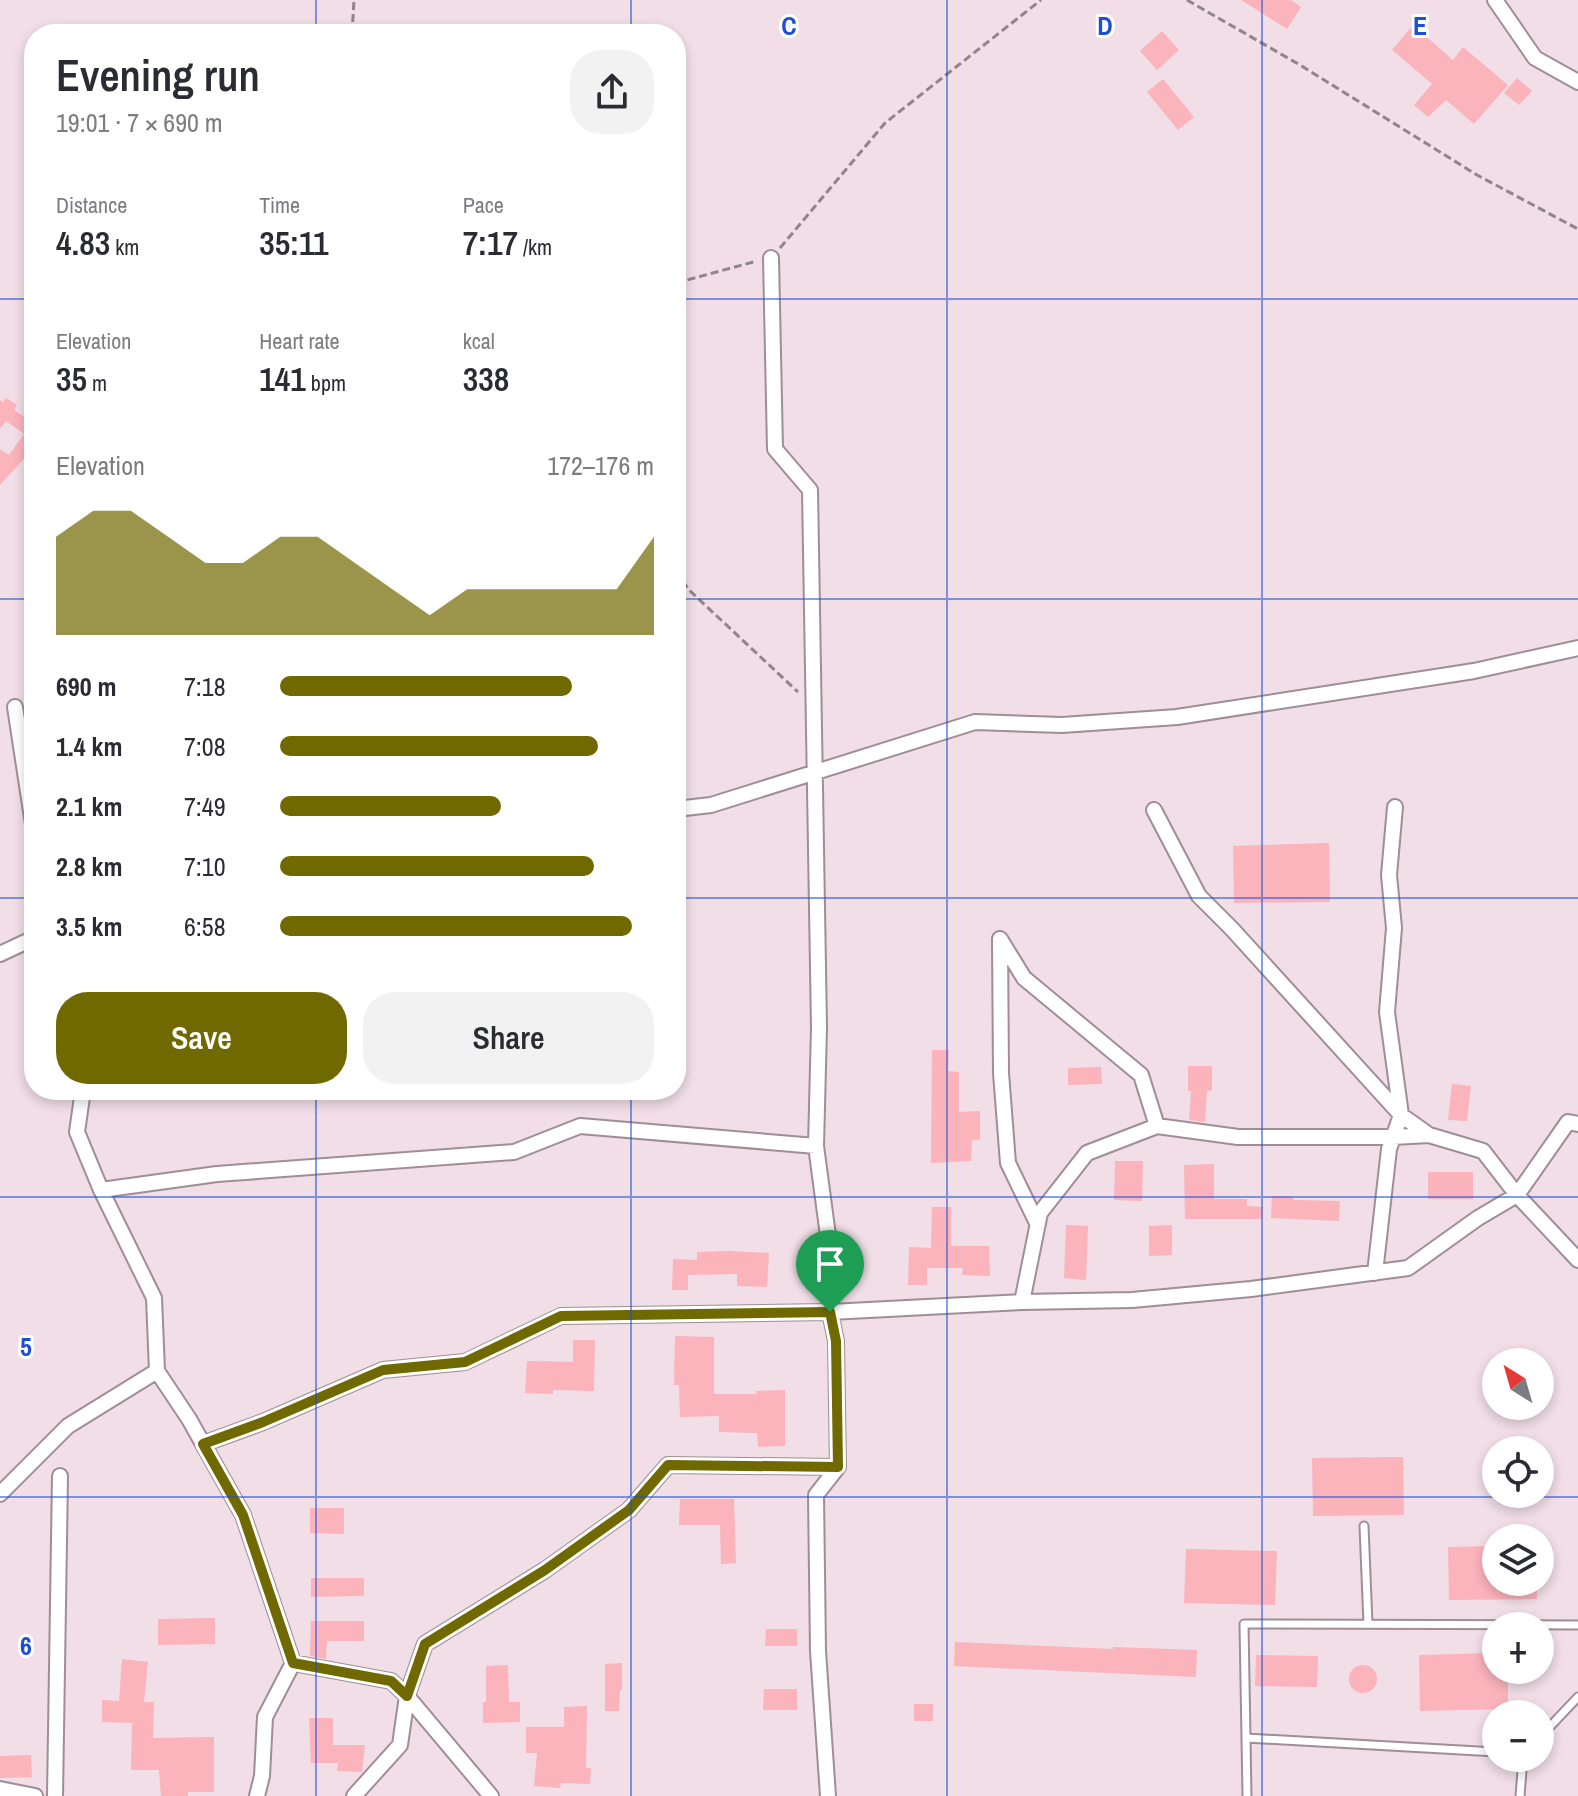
<!DOCTYPE html>
<meta charset="utf-8">
<style>
:root{--surface:#fff;--page:#f2f2f3;--text:#2b2b33;--muted:#7c7c81;--accent:#706900}
body{margin:0;font-family:"Archivo Narrow",sans-serif;background:var(--page);color:var(--text);height:100vh;display:flex;flex-direction:column;font-size:30px;white-space:nowrap}
*{box-sizing:border-box;margin:0}
p{font-size:26px;color:var(--muted)}
.icon{flex:none;width:44px;height:44px;fill:none;stroke:currentColor;stroke-width:2;stroke-linecap:round;stroke-linejoin:round}
.map{position:relative;flex:1;overflow:hidden}
.drawer{position:absolute;left:24px;top:24px;width:662px;height:1076px;display:flex;flex-direction:column;background:var(--surface);border-radius:32px;box-shadow:0 4px 12px #0003}
.drawer>*{flex:none}
.needle{width:52px;rotate:323deg}
.tools{position:absolute;left:1482px;top:1348px;display:grid;gap:16px}
.tools a{display:grid;place-items:center;width:72px;height:72px;border-radius:50%;background:var(--surface);box-shadow:0 4px 12px #0003;font-size:40px}
.pin{position:absolute;display:grid;place-items:center;width:68px;height:68px;color:#fff;margin:-82px -34px;border-radius:50% 50% 50% 0;rotate:-45deg;box-shadow:0 0 8px #0007}
.pin .icon{rotate:45deg}
.round{display:grid;place-items:center;flex:none;width:84px;height:84px;border-radius:32px;background:var(--page)}
.head{display:flex;align-items:center;justify-content:space-between;height:136px;padding:0 32px}
h1{font-size:44px;font-weight:600;line-height:60px}
.metrics{display:grid;grid-template-columns:repeat(3,1fr);gap:12px;height:136px;padding:8px 32px}
.metrics div{display:grid;align-content:center}
.metrics b{font-size:34px;font-weight:600}
.metrics small{font-size:22px;font-weight:400}
.metrics p{font-size:22px}
.chart{height:224px;padding:16px 32px}
.chart p{display:flex;justify-content:space-between}
.chart svg{width:100%;height:144px;margin-top:8px;fill:var(--accent);opacity:.7}
.cta{display:flex;gap:16px;margin-top:auto;padding:16px 32px}
.cta a{flex:1;height:92px;border-radius:32px;background:var(--accent);color:#fff;font-size:32px;font-weight:600;line-height:92px;text-align:center}
.cta a+a{background:var(--page);color:var(--text)}
ul{padding:0 32px;list-style:none;font-size:26px}
li{display:grid;grid-template-columns:128px 96px 1fr;align-items:center;height:60px}
li i{height:20px;border-radius:10px;background:var(--accent)}
.map>svg:first-child{display:block}
</style>
<div class="map">
<svg width="1578" height="1796" viewBox="0 0 1578 1796">
<rect width="100%" height="100%" fill="#f1dee7"/>
<path fill="#fbb3bc" d="M1241 0H1291L1301 7 1287 29Z
M1413 25 1453 60 1463 47 1508 85 1474 124 1446 100 1428 117 1414 105 1432 84 1392 50Z
M1162 31 1179 50 1157 70 1140 51Z
M1517 78 1532 91 1519 105 1504 93Z
M1163 79 1194 117 1178 130 1147 92Z
M6 398 17 405 14 410 32 422 34 420V448L0 485V449L9 455 24 434 6 421 0 429V400L3 402Z
M1329 843 1330 902 1234 903 1233 846Z
M932 1050H949L948 1071 959 1072V1112L980 1111V1140H972L971 1161 931 1163Z
M1188 1066H1212V1090L1207 1091 1205 1122 1189 1120 1191 1091H1188Z
M1101 1067 1102 1084 1068 1085V1068Z
M1452 1084 1471 1086 1467 1121 1448 1120Z
M1115 1161H1143L1142 1201 1114 1200Z
M1214 1164V1199H1247V1206L1263 1207 1262 1219H1185L1184 1165Z
M1428 1172H1473V1199H1428Z
M1272 1196 1293 1197V1200L1340 1201 1339 1221 1271 1218Z
M932 1207H951V1246H989L990 1276 962 1275 963 1268H927V1285H908L909 1247 931 1248Z
M1066 1225 1088 1226 1086 1280 1064 1278Z
M1172 1225V1255L1149 1256V1226Z
M728 1251 769 1253 767 1287 737 1286V1274L688 1275V1290H672L673 1259 697 1260V1252Z
M675 1336 714 1337V1394H757L756 1391 785 1390V1446L758 1447 757 1433 719 1432V1416L680 1417 679 1385H674Z
M573 1340H595L594 1391 553 1390V1394L525 1393 527 1361 573 1362Z
M1403 1457 1404 1515 1313 1516 1312 1458Z
M680 1499H734L736 1563 721 1564 720 1525H679Z
M310 1508H344V1534L310 1533Z
M1496 1546V1582H1537V1599L1449 1600 1448 1547Z
M1186 1549 1277 1551 1275 1605 1184 1603Z
M311 1578H364V1596L311 1597Z
M215 1618V1644L158 1645V1619Z
M311 1621H364V1641H327L326 1659 310 1656Z
M766 1629H797V1646H765Z
M955 1642 1113 1649V1647L1197 1650 1196 1677 954 1666Z
M1496 1653V1670H1508V1709L1420 1711 1419 1655Z
M1256 1655 1318 1656 1317 1687 1255 1686Z
M122 1659 148 1662 144 1702H154L153 1738 214 1737V1792H188V1796H161L159 1770H131L132 1723 102 1722V1700L119 1701Z
M622 1663V1690H620L619 1711H605V1664Z
M508 1665 509 1702H520V1722L483 1723V1702H486V1666Z
M1349 1679a14 14 0 1 1 28 0a14 14 0 1 1-28 0Z
M764 1689H797V1710H763Z
M914 1704H933V1721H914Z
M587 1706 586 1768H591L590 1784 561 1783 560 1788 534 1786 537 1753H526V1727H564V1707Z
M309 1718H333V1745H365L362 1772 337 1771 338 1763H311Z
M31 1755 32 1777 0 1778V1756Z"/>
<g fill="none" stroke-linecap="round" stroke-linejoin="round">
<g stroke="#9f8e96" stroke-width="11">
<path id="lane" d="M1364 1526 1368 1624
M1540 1737 1578 1697
M1246 1738 1496 1752
M1247 1796 1244 1624 1578 1625
M1520 1796 1523 1758"/>
</g>
<g stroke="#9f8e96" stroke-width="18">
<path id="street" d="M1495 0 1535 58 1578 82
M771 258 775 449 810 490 819 1027 816 1146 829 1243 830 1312 836 1341 838 1467 816 1495 818 1651 828 1796
M15 707 34 831
M676 809 711 805 975 722 1062 725 1177 717 1474 671 1578 648
M1154 810 1199 896 1232 929 1401 1115 1429 1135 1483 1151 1517 1195 1578 1260
M1000 939 1001 1073 1008 1163 1037 1223
M1000 939 1024 978 1141 1075 1157 1126
M0 954 34 938
M83 1090 77 1132 101 1190 154 1298 157 1371 189 1419 243 1515 293 1663 391 1681 407 1696 491 1796
M101 1190 217 1174 514 1152 580 1126 816 1146
M1375 1273 1389 1149 1401 1115 1387 1012 1394 928 1389 875 1395 807
M1022 1302 1040 1213 1087 1153 1157 1126 1238 1137H1393L1429 1135
M203 1444 263 1422 383 1370 465 1362 561 1316 830 1312 1022 1302 1132 1300 1251 1289 1408 1268 1478 1218 1517 1195 1568 1122 1578 1124
M0 1494 68 1426 157 1371
M0 1789 35 1796
M55 1796 60 1476
M257 1796 262 1776 265 1717 293 1663
M354 1796 400 1745 407 1696 425 1644 545 1570 629 1510 668 1465 838 1467"/>
</g>
<path stroke="#91848a" stroke-width="3" stroke-dasharray="8 4" stroke-linecap="butt" d="M1187 0 1300 65 1477 175 1578 229
M352 34 354 0
M780 248 885 123 1041 0
M676 283 757 261
M676 571 689 590 798 692"/>
<use href="#lane" stroke="#fff" stroke-width="7"/>
<use href="#street" stroke="#fff" stroke-width="14"/>
</g>
<g fill="none" stroke-linecap="round" stroke-linejoin="round">
<g stroke="#fff" stroke-width="16">
<path id="route" d="M830 1312 836 1341 838 1467 668 1465 629 1510 545 1570 425 1644 407 1696 391 1681 293 1663 243 1515 203 1444 263 1422 383 1370 465 1362 561 1316Z"/>
</g>
<use href="#route" stroke="#706900" stroke-width="10"/>
</g>
<path fill="none" stroke="#1d4ed8" stroke-width="2" stroke-opacity="0.55" d="M316 0V34M631 0V34M947 0V1796M1262 0V1796M0 299H34M676 299H1578M0 599H34M676 599H1578M0 898H34M676 898H1578M316 1090V1796M631 1090V1796M0 1197H1578M0 1497H1578"/>
<g font-size="26" text-anchor="middle" font-weight="bold" fill="#1d4ed8" stroke="#fff" stroke-width="6" stroke-linejoin="round" paint-order="stroke">
<text x="789" y="35">C</text>
<text x="1105" y="35">D</text>
<text x="1420" y="35">E</text>
<text x="26" y="1356">5</text>
<text x="26" y="1655">6</text>
</g>
</svg>
<div class="tools">
<a><svg class="needle" viewBox="-14 -14 28 28"><path d="M0-13l5 13h-10z" fill="#e53935"/><path d="M0 13l5-13h-10z" fill="#7c7c81"/></svg></a>
<a><svg class="icon" aria-label="locate" viewBox="0 0 24 24"><circle cx="12" cy="12" r="6"/><path d="M12 2v4M12 18v4M2 12h4M18 12h4"/></svg></a>
<a><svg class="icon" aria-label="layers" viewBox="0 0 24 24"><path d="M12 4l9 5-9 5-9-5zM3 14l9 5 9-5"/></svg></a>
<a>+</a>
<a>−</a>
</div>
<div class="pin" style="left:830px;top:1312px;background:#1e9e55"><svg class="icon" aria-label="arrive" viewBox="0 0 24 24"><path d="M6 21V4h12l-3 4 3 4H6"/></svg></div>
<section class="drawer">
<div class="head"><div><h1>Evening run</h1><p>19:01 · 7 × 690 m</p></div><a class="round"><svg class="icon" aria-label="share" viewBox="0 0 24 24"><path d="M12 15V3M7 8l5-5 5 5M5 13v7h14v-7"/></svg></a></div>
<div class="metrics">
<div><p>Distance</p><b>4.83<small> km</small></b></div>
<div><p>Time</p><b>35:11</b></div>
<div><p>Pace</p><b>7:17<small> /km</small></b></div>
</div>
<div class="metrics">
<div><p>Elevation</p><b>35<small> m</small></b></div>
<div><p>Heart rate</p><b>141<small> bpm</small></b></div>
<div><p>kcal</p><b>338</b></div>
</div>
<div class="chart"><p><span>Elevation</span>172–176 m</p>
<svg viewBox="0 0 160 44" preserveAspectRatio="none"><path d="M0 44V14L10 6L20 6L30 14L40 22L50 22L60 14L70 14L80 22L90 30L100 38L110 30L120 30L130 30L140 30L150 30L160 14V44z"/></svg>
</div>
<ul>
<li><b>690 m</b>7:18<i style="width:78%"></i></li>
<li><b>1.4 km</b>7:08<i style="width:85%"></i></li>
<li><b>2.1 km</b>7:49<i style="width:59%"></i></li>
<li><b>2.8 km</b>7:10<i style="width:84%"></i></li>
<li><b>3.5 km</b>6:58<i style="width:94%"></i></li>
</ul>
<div class="cta"><a>Save</a><a>Share</a></div>
</section>
</div>
